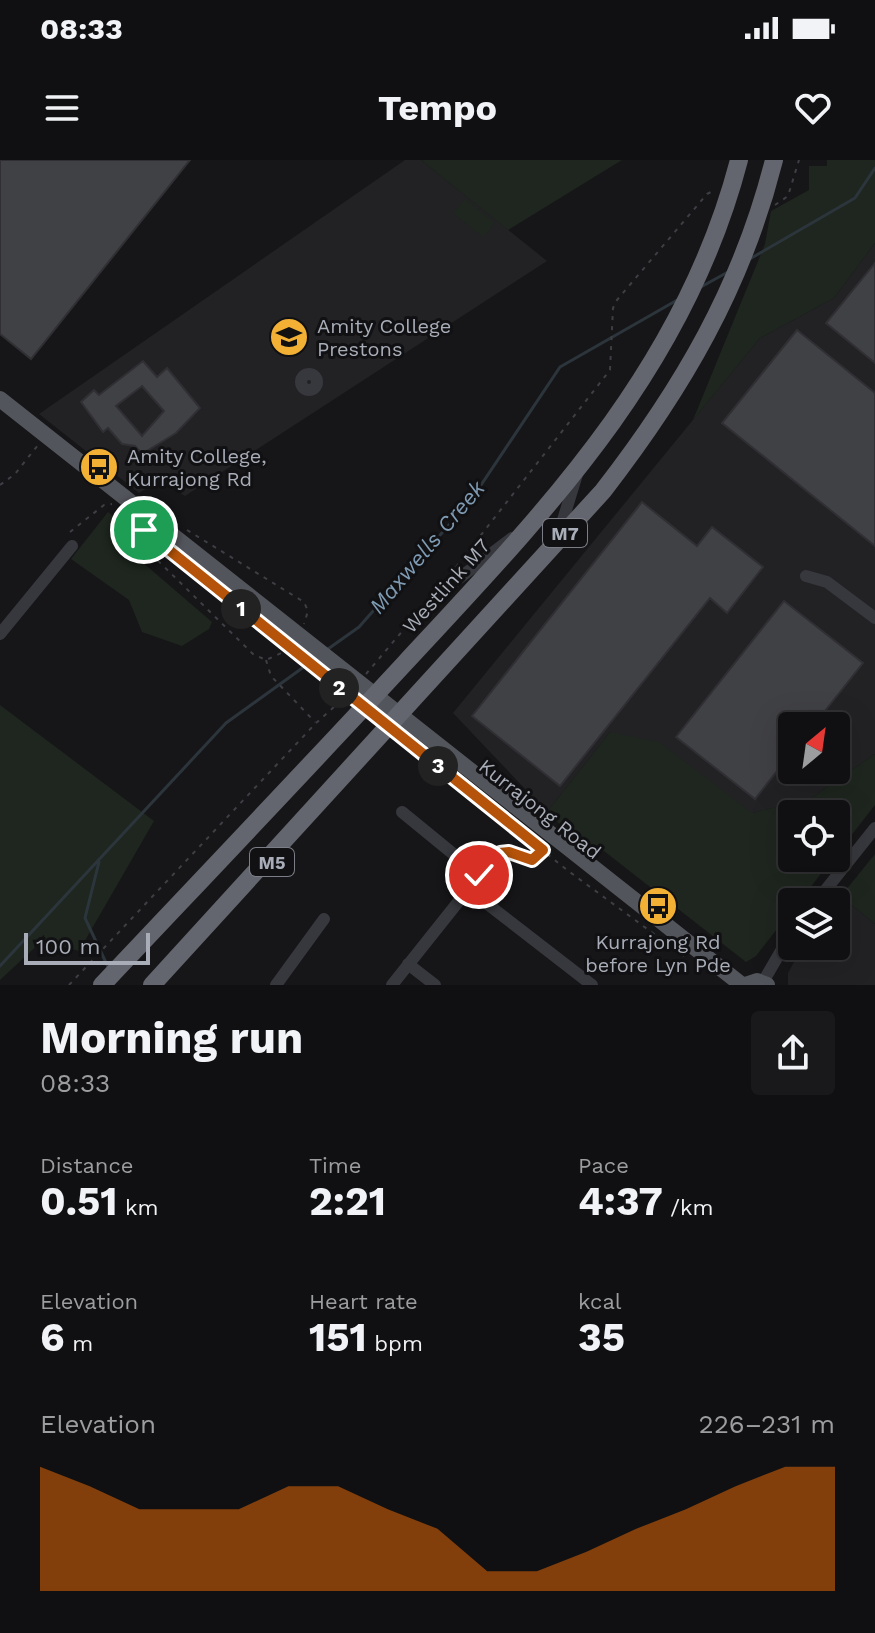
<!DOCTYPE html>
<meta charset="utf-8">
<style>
:root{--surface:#101012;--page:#19191b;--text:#f1f3f6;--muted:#9c9d9f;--line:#303032;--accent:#b45309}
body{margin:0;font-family:"Work Sans",sans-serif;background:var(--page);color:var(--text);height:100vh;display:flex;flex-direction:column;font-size:30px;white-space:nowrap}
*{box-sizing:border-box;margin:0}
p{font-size:26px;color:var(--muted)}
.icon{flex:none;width:44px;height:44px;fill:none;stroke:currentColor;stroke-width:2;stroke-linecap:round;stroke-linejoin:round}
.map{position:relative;height:825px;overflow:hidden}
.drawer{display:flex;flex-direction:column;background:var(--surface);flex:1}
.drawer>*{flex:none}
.needle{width:52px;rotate:29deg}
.buttons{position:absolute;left:778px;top:552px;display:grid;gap:16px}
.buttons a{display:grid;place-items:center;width:72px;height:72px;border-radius:8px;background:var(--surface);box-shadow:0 8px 32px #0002,0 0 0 2px var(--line);font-size:40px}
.scale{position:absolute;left:24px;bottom:20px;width:126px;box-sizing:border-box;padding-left:8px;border:4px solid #a8adb8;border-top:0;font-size:22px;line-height:28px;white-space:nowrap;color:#a8adb8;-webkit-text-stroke:6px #111113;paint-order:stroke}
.pin{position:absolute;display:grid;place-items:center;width:68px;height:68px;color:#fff;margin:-34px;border:4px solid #fff;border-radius:50%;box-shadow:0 2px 8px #0007}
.km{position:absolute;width:40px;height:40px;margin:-20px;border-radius:50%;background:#222;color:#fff;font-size:22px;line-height:40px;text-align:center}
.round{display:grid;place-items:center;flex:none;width:84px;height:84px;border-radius:8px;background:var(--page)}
.overview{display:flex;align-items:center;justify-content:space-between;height:136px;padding:0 40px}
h1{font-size:44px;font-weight:700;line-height:60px}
.figures{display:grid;grid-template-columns:repeat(3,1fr);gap:12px;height:136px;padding:8px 40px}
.figures div{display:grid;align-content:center}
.figures b{font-size:40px;font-weight:700}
.figures small{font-size:22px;font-weight:400}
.figures p{font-size:22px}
.chart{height:224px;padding:16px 40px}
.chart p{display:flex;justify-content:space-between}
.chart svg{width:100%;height:144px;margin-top:8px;fill:var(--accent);opacity:.7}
.status{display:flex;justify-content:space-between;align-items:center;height:56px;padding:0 40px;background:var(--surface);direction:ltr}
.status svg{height:22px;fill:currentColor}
header{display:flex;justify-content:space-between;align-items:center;height:104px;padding:0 40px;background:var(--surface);font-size:36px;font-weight:700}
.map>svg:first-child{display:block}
</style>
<div class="status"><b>08:33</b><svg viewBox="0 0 49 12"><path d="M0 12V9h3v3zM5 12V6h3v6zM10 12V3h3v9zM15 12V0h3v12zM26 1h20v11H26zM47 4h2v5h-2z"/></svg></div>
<header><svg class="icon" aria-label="menu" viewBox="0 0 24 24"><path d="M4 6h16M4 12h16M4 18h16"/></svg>Tempo<svg class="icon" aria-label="heart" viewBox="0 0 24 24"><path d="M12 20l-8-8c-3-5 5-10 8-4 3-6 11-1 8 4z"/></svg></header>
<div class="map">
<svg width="875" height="825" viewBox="0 0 875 825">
<rect width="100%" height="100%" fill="#161618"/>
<path fill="#222225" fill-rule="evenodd" d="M405 0H421L547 101 185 336 161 320 139 333 39 254Z
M875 83V594L810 639 749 654 610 572 547 652 453 553 760 178 834 138ZM792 566H836V610H792Z
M841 736 875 764V825H788V813L803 786H836V743Z"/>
<path fill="#1e261f" d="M421 0H622L508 70Z
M827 0H875V83L834 138 760 178 693 260 765 84 771 51 809 30V6H827Z
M465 39 495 63 483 77 453 53Z
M108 352 130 370 127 389 212 462 209 469 182 486 142 472 129 440 71 399Z
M0 545 154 661 79 791 42 781 0 820Z
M610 572 659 582 752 653 810 639 875 594V645L836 695V654H792V698H833L799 742H792V750L756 796 746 802 604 691 592 694 547 652Z
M875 694V764L841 736Z"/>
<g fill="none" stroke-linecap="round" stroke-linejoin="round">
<path stroke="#2c353c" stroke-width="3" d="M748 100 855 38 875 8
M699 128 728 112
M328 489 359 467 471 340 560 207 679 139
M99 702 85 758 108 807
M0 806 226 563 319 496"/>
</g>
<path fill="#404145" stroke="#303034" stroke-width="2" fill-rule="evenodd" d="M0 0H190L31 199 0 174Z
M875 103V203L826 163Z
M797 170 875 233V386L722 263Z
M143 201 157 217 167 208 200 248 176 273 142 294 135 286 122 284 108 268 103 272 81 242 94 230 99 235ZM142 226 164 251 142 276 116 246Z
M642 342 697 386 712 367 763 407 727 453 710 438 560 626 472 556Z
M784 441 863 503 813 566H792V592L755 639 676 577Z"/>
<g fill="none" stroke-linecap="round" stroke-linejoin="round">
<path stroke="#3d3f44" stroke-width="2" stroke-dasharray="4 6" stroke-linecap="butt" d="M775 45 788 36 799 0
M0 325 15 314 38 285
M145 369 140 383 253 494 266 500 288 490
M187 370 304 442 308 451 304 464
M70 372 104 345 112 344
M172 391 353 539
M456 407 610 210 613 148 617 140 707 34 715 30
M266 500 271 516 315 562
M366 514 432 436
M399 575 567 710 684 796
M493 714 503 702 500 693 509 692 532 700 542 691
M69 825 316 563 352 531"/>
<path stroke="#37383d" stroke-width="12" d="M301 222a8 8 0 1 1 16 0a8 8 0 1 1-16 0Z
M559 373 578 311
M806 416 827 422 875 458
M441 432 512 378
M0 474 72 386
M402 652 479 715
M468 729 592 825
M816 742 875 668
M408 804 435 825
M763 822 792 772
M276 825 324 759
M392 825 490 702"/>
<path stroke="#53555c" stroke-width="16" d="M0 239 742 825
M745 825 757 821 767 825"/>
<path stroke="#63666e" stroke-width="18" d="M102 825C203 718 305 611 405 503 547 350 685 208 739 0
M152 825 603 331C682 229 742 127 774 0"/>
</g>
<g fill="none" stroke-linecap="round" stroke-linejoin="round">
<g stroke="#fff" stroke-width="16">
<path id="route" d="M144 370 543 690 532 700 509 692 500 693C506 711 484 720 474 734L468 729 479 715"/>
</g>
<use href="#route" stroke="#b45309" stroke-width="10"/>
</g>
<defs>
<g id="school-disc" transform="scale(2)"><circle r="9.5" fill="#f2b134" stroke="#111113"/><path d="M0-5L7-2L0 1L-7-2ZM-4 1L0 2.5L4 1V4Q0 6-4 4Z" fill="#111"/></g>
<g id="bus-disc" transform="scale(2)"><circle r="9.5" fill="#f2b134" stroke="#111113"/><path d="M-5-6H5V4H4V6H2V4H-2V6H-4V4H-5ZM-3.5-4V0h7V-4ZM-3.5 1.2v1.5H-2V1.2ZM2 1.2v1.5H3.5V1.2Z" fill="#111"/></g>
</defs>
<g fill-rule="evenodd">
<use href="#school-disc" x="289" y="177"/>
<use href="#bus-disc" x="99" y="307"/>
<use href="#bus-disc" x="658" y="746"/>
</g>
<g text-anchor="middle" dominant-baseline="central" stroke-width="6" stroke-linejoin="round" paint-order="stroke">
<g fill="#111113" stroke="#7b7e86" stroke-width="2">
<rect x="543" y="359" width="44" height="28" rx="6"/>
<rect x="250" y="688" width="44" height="28" rx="6"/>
</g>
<g font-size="18" font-weight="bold" fill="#a8adb8">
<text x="565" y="373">M7</text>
<text x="272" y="702">M5</text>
</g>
<g font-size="20" fill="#a8adb8" stroke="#111113" text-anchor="start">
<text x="317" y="166">Amity College<tspan x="317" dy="23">Prestons</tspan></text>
<text x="127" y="296">Amity College,<tspan x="127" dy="23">Kurrajong Rd</tspan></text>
<text x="658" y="782" text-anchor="middle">Kurrajong Rd<tspan x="658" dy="23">before Lyn Pde</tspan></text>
</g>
<g font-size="20" fill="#a8adb8" stroke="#111113">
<text transform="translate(446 426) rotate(-48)">Westlink M7</text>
<text transform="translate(540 649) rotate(38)">Kurrajong Road</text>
</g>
<g font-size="22" font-style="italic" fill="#7f9bb3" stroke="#111113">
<text transform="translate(427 387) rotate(-50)">Maxwells Creek</text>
</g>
</g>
</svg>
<div class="buttons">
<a><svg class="needle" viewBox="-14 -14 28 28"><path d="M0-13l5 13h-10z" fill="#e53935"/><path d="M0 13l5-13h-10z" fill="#9c9d9f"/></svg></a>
<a><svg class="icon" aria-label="locate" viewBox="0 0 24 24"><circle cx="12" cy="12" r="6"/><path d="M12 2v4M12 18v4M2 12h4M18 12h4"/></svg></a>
<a><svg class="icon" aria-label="layers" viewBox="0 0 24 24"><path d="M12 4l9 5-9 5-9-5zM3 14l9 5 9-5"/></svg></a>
</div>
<div class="scale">100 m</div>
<div class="pin" style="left:144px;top:370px;background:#1e9e55"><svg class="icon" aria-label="arrive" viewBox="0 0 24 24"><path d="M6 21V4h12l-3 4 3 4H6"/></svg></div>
<div class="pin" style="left:479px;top:715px;background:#d93025"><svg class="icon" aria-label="check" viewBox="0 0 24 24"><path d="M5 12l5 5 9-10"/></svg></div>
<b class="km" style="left:241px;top:449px">1</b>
<b class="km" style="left:339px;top:528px">2</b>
<b class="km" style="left:438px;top:606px">3</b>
</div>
<section class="drawer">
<div class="overview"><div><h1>Morning run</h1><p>08:33</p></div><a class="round"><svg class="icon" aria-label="share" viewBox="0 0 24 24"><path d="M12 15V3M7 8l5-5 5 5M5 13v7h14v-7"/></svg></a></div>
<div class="figures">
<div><p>Distance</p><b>0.51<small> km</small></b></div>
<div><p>Time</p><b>2:21</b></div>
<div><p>Pace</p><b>4:37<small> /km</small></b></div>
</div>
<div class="figures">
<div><p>Elevation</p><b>6<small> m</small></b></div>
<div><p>Heart rate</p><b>151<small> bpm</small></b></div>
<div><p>kcal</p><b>35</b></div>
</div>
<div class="chart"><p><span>Elevation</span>226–231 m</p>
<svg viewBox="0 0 160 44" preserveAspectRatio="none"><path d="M0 44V6L10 12L20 19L30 19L40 19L50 12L60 12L70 19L80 25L90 38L100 38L110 32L120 25L130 19L140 12L150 6L160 6V44z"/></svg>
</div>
</section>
